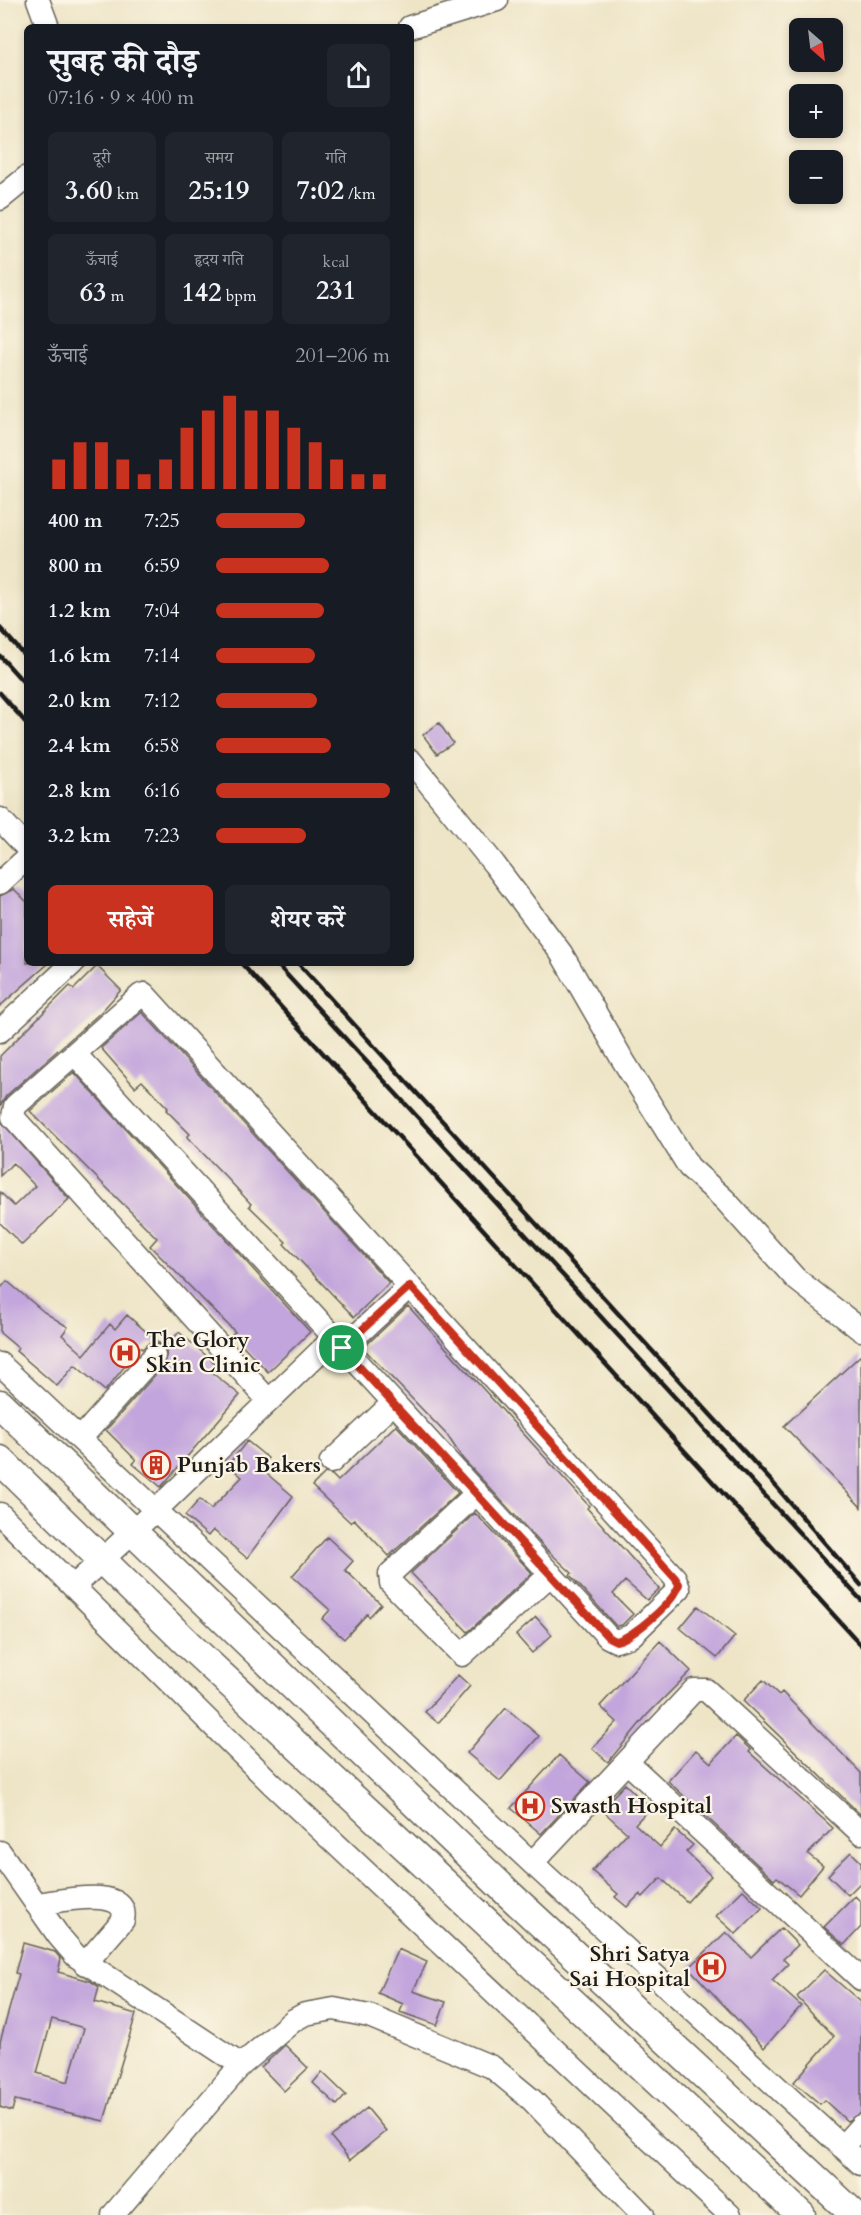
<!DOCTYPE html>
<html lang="hi">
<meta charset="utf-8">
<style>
:root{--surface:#171b24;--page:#20242c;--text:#f1f3f6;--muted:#9ea1a6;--accent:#c8321e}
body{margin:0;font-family:Cardo,"Noto Serif Devanagari",serif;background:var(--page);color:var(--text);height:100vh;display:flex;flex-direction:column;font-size:22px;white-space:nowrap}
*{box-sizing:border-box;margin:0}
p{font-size:20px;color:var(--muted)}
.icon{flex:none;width:33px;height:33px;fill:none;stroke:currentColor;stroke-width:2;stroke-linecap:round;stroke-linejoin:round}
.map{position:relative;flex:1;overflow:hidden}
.panel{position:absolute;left:24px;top:24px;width:390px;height:942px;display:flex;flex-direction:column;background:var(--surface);border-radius:9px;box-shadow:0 3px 9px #0003}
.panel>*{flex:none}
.needle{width:39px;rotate:152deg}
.buttons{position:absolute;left:789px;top:18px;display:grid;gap:12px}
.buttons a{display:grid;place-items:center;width:54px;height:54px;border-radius:9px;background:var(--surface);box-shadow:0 3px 9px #0003;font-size:30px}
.pin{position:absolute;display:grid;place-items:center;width:51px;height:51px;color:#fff;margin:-26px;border:3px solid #fff;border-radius:50%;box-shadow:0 2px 6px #0007}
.round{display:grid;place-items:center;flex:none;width:63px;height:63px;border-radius:9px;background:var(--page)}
.overview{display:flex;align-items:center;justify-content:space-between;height:102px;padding:0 24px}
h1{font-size:33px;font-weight:700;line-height:45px}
.metrics{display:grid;grid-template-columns:repeat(3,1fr);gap:9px;height:102px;padding:6px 24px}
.metrics div{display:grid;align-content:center;border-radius:9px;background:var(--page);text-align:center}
.metrics b{font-size:26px;font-weight:700}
.metrics small{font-size:16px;font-weight:400}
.metrics p{font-size:16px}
.chart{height:168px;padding:12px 24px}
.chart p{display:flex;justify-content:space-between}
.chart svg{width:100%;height:108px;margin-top:6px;stroke:var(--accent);stroke-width:6}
.button{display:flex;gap:12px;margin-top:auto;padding:12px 24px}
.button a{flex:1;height:69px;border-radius:9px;background:var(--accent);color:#fff;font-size:24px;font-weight:700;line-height:69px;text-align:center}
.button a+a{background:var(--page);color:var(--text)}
ul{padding:0 24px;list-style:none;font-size:20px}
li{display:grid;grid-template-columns:96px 72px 1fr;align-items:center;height:45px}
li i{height:15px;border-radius:8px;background:var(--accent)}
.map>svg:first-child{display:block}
</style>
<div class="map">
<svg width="861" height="2215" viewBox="0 0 861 2215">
<rect width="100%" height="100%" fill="#fcf5e5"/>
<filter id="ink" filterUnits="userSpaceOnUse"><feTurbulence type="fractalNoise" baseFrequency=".0167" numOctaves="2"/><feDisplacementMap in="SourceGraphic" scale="12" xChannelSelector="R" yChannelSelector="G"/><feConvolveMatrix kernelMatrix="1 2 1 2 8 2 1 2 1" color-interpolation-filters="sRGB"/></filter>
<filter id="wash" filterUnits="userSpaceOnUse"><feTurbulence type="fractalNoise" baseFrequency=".008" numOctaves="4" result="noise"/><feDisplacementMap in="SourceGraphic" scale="24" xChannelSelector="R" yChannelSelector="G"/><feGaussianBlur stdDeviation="1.35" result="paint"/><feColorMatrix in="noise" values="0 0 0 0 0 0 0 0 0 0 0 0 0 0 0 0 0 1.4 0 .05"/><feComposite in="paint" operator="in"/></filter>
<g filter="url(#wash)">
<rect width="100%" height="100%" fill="#eee5c7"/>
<g id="blocks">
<path fill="#c2a5dc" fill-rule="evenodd" d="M439 723 453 743 437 754 423 735Z
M14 889 27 902V963H49L0 1006V896Z
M97 966 121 990 100 1013 6 1096 0 1106V1056L70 986 74 989Z
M142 1012 389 1283 354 1317 284 1244 286 1242 249 1206 251 1204 228 1179 187 1137 190 1134 166 1110 168 1108 142 1081 135 1087 101 1048Z
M74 1072 310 1332 268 1372 232 1334 235 1332 150 1246 157 1238 30 1111Z
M0 1120 69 1199 22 1245 0 1223V1192L14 1206 35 1186 13 1163 0 1176Z
M7 1281 44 1312 68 1327 62 1335 84 1355 110 1324 115 1329 127 1315 165 1348 179 1332 217 1365 211 1372 240 1395 161 1487 133 1464 136 1460 106 1430 164 1365 167 1352 163 1346 156 1343H149L142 1349 140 1347 105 1391 75 1365 57 1386 16 1351 18 1348 0 1333V1289Z
M408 1306 589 1506 587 1508 659 1589 647 1600 625 1581 613 1594 633 1614 622 1625 616 1626 570 1575 572 1573 545 1548 463 1459 447 1435 363 1348Z
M861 1355V1507L784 1426Z
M396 1425 458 1493 389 1556 354 1519 351 1523 312 1486 325 1473 332 1475 338 1481Z
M247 1441 268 1458 260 1468 293 1496 247 1558 213 1530 208 1536 185 1516 200 1499 211 1509 242 1477 228 1465Z
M475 1513 532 1573 468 1632 411 1573Z
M327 1537 353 1561 345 1570 381 1604 369 1617 367 1614 344 1639 322 1619 330 1610 292 1576Z
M698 1606 735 1636 717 1658 680 1628Z
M536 1617 552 1635 532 1653 516 1635Z
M660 1641 691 1671 647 1715 608 1762 592 1748 617 1722 600 1706Z
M458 1675 470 1686 438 1723 425 1712Z
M763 1680 779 1695 782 1692 861 1773V1815L743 1701Z
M506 1708 539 1736 500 1781 467 1753Z
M736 1736 751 1750 749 1752 833 1828 808 1854 823 1866 799 1895 777 1877 774 1880 668 1781 696 1750 711 1763Z
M559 1755 590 1782 541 1834 511 1808Z
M625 1784 650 1808 635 1824 660 1847 675 1830 693 1845 686 1852 711 1876 687 1902 661 1878 643 1897 640 1894 627 1907 615 1897 618 1894 592 1871 627 1833 601 1809Z
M851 1852 861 1862V1882L848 1895 828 1875Z
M743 1890 762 1908 736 1934 716 1916Z
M855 1896 861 1902V1927L844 1945 824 1927Z
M781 1928 798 1945 783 1959 788 1964 772 1980 801 2006 764 2048 689 1968 726 1932 751 1957Z
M23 1943 55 1952 61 1959 58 1972 90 1981 99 1987 95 2002 136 2014 104 2121 15 2100 12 2111 0 2107V2042L19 1974 15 1973ZM52 2019 84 2028 68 2082 37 2073Z
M398 1949 427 1962 413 1991 446 2002 437 2025 400 2012 403 2004 378 1993Z
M824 1970 861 2002V2113L847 2121 824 2100 820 2104 794 2082 834 2036 797 1997Z
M285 2045 308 2068 284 2091 261 2067Z
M322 2072 346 2095 337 2105 313 2083Z
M367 2108 386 2131 350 2160 331 2137Z"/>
</g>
</g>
<g filter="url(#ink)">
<use href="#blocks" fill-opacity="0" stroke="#666258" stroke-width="1.5"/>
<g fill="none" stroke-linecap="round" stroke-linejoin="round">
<g stroke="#666258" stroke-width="25">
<path id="minor" d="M38 0 48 27
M410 27 497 0
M0 199 27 177
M411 761 494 864 561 953 621 1057 689 1167 725 1200 796 1279 861 1330
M0 819 27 848
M0 883 27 858
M0 1031 73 963
M75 1054 608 1637 616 1641 631 1636 679 1589 675 1578 144 994 141 995 15 1106 13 1117 269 1401
M343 1348 410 1286
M0 1364 532 1863 861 2164
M80 1439 154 1356
M331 1462 393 1403
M477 1493 390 1574 391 1583 462 1655 551 1574
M0 1514 271 1783 730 2215
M74 1586 156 1510 334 1338
M627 1762 861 1979
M0 1852 58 1935 76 1956 241 2065
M532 1863 694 1690H706L861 1833
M36 1904C57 1902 131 1884 123 1920L85 1964
M842 2147 861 2126
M113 2215 241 2065 294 2020 305 2014 334 2009 369 2016 492 2067 532 2100 643 2215"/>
</g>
<g stroke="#666258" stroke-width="31">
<path id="major" d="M0 1404 510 1895 855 2215
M0 1460 191 1647 801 2215"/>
</g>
<use href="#minor" stroke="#fff" stroke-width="22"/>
<use href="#major" stroke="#fff" stroke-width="28"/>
<path stroke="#1c1c1c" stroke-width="4.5" d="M0 628 27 658
M0 656 27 686
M0 693 27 724
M241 963 861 1645
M276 963 861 1600
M298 963 773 1483 861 1585"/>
</g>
</g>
<g fill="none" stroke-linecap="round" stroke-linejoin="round" filter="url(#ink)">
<g stroke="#fff" stroke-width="12">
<path id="route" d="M410 1286 675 1578 679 1584C677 1600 632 1638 616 1641L608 1637 342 1348Z"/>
</g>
<use href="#route" stroke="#c8321e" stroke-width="8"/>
</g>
<defs>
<g id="hospital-ring" transform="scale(1.5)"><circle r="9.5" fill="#fcf5e5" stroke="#c8321e" stroke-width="1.5"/><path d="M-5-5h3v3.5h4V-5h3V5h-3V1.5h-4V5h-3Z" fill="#c8321e"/></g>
<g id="building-ring" transform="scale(1.5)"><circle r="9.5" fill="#fcf5e5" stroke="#c8321e" stroke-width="1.5"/><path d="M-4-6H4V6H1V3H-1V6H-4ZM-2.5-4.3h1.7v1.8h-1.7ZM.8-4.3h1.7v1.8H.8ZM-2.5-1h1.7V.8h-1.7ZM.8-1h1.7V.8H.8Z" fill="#c8321e"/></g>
</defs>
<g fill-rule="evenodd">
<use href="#hospital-ring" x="125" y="1353"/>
<use href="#building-ring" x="156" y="1465"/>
<use href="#hospital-ring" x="530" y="1806"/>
<use href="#hospital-ring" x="711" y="1967"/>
</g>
<g text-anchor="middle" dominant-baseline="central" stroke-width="4.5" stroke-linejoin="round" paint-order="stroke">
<g font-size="22" font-weight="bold" fill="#1c1c1c" stroke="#fcf5e5" text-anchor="start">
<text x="146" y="1340">The Glory<tspan x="146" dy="25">Skin Clinic</tspan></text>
<text x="177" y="1465">Punjab Bakers</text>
<text x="551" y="1806">Swasth Hospital</text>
<text x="690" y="1954" text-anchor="end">Shri Satya<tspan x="690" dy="25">Sai Hospital</tspan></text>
</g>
</g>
</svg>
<div class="buttons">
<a><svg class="needle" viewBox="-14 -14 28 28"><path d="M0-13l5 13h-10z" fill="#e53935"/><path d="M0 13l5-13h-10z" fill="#9ea1a6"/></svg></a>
<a>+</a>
<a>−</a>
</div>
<div class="pin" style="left:342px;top:1348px;background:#1e9e55"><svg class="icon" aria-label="arrive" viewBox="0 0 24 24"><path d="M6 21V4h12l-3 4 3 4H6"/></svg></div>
<section class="panel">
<div class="overview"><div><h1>सुबह की दौड़</h1><p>07:16 · 9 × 400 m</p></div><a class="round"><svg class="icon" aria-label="share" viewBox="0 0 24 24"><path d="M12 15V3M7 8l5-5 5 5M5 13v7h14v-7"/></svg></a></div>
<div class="metrics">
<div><p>दूरी</p><b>3.60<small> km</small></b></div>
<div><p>समय</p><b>25:19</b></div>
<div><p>गति</p><b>7:02<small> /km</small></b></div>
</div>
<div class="metrics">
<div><p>ऊँचाई</p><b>63<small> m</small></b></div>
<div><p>हृदय गति</p><b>142<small> bpm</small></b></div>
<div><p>kcal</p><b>231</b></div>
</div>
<div class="chart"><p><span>ऊँचाई</span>201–206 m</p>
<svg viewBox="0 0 160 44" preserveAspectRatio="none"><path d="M5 44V32M15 44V25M25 44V25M35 44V32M45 44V38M55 44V32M65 44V19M75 44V12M85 44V6M95 44V12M105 44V12M115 44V19M125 44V25M135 44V32M145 44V38M155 44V38"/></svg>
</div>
<ul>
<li><b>400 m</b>7:25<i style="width:51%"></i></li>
<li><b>800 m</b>6:59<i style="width:65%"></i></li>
<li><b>1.2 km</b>7:04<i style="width:62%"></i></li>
<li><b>1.6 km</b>7:14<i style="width:57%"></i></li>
<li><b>2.0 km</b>7:12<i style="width:58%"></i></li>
<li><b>2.4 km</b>6:58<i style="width:66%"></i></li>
<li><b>2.8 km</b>6:16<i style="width:100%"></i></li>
<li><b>3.2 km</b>7:23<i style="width:52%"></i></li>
</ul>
<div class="button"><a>सहेजें</a><a>शेयर करें</a></div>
</section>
</div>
